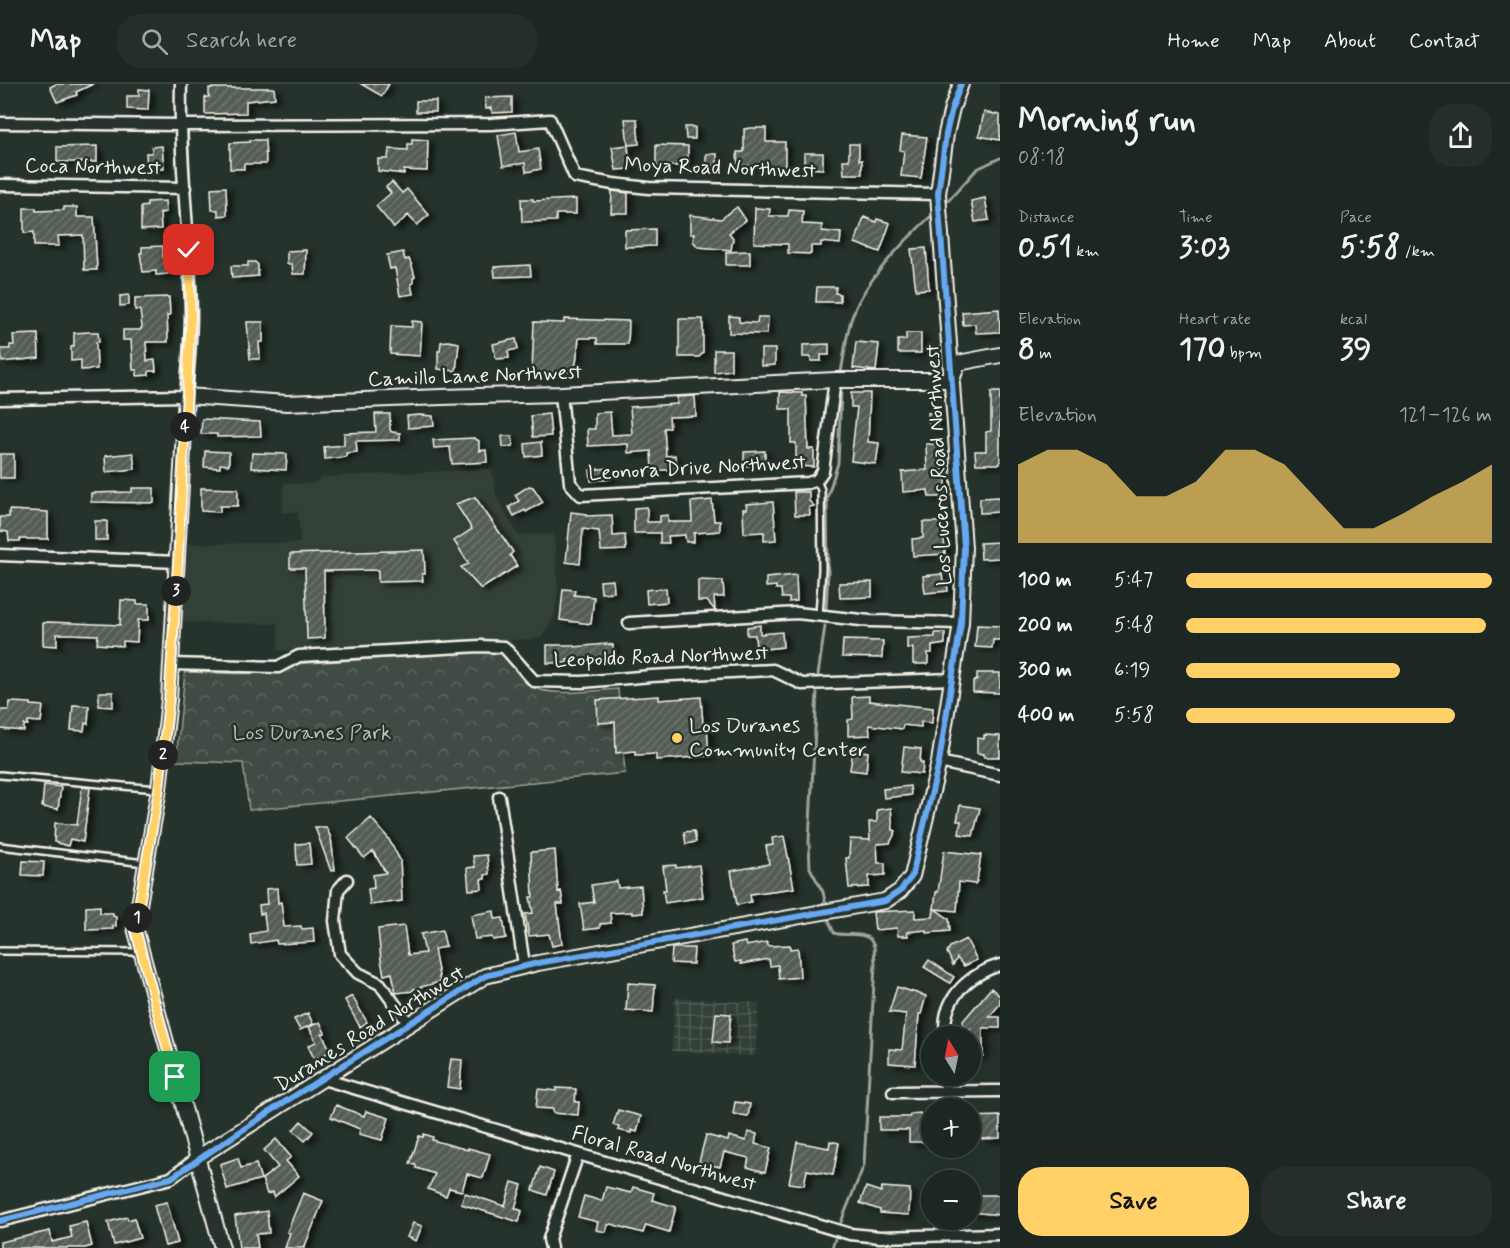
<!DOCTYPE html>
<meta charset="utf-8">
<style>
:root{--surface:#1c2622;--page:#252e2a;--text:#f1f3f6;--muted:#a0a5a5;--line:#3a4340;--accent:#ffd166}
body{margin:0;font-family:Mynerve,sans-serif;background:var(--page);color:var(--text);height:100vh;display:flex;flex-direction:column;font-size:22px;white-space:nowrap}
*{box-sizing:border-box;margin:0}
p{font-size:20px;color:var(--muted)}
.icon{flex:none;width:33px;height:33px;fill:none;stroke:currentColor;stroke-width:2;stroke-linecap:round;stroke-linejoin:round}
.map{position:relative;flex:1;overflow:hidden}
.drawer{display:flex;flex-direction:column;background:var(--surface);width:510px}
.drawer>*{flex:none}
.needle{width:39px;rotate:350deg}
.fabs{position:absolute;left:921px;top:942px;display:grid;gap:12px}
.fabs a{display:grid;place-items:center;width:60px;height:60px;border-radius:50%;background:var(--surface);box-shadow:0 6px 24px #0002,0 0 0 2px var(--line);font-size:30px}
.pin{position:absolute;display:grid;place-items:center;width:51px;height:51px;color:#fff;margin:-26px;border-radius:12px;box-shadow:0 3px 9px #0006}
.km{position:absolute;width:30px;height:30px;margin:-15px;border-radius:50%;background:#222;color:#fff;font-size:16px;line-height:30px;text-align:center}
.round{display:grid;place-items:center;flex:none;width:63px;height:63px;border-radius:24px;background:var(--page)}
.summary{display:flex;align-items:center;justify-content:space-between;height:102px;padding:0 18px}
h1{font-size:33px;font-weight:700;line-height:45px}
.figures{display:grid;grid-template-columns:repeat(3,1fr);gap:9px;height:102px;padding:6px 18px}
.figures div{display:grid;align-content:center}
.figures b{font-size:30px;font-weight:700}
.figures small{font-size:16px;font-weight:400}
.figures p{font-size:16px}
.chart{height:168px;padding:12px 18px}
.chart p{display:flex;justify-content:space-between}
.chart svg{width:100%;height:108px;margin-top:6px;fill:var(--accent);opacity:.7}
.action{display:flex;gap:12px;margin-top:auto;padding:12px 18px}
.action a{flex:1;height:69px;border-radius:24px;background:var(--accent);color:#111;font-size:24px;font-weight:700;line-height:69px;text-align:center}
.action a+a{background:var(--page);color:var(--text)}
ul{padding:0 18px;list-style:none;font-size:20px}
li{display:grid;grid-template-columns:96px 72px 1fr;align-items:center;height:45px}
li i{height:15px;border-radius:8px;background:var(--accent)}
header{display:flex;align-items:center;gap:36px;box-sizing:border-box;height:84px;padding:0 30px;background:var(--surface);border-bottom:2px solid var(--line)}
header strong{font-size:28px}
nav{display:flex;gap:33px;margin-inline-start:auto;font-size:21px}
.search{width:420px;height:54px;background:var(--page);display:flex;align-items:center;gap:15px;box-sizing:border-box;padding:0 21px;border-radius:24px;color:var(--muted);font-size:22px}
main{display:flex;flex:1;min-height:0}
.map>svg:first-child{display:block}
</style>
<header>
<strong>Map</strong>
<div class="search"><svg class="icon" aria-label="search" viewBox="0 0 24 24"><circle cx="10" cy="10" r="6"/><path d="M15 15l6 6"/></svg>Search here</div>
<nav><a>Home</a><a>Map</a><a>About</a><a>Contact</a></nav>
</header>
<main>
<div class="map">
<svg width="1000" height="1164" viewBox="0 0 1000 1164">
<defs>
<pattern id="industrial-grid" width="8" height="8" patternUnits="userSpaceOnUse" patternTransform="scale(1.5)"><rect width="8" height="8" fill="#333f39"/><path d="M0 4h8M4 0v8" fill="none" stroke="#515b56"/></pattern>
<pattern id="forest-crowns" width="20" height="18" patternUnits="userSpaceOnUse" patternTransform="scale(1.5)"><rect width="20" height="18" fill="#414b45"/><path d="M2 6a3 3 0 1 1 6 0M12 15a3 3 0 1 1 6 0" fill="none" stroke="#5d6560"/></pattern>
<pattern id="building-hatch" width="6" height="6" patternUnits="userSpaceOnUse" patternTransform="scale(1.5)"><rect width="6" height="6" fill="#525c55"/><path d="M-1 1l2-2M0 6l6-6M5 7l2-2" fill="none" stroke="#6c746d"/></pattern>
<filter id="shadow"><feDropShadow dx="5.5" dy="3" stdDeviation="3" flood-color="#0009"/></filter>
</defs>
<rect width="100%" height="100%" fill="#26332d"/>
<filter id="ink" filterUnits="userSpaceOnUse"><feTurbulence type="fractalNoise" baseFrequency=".0167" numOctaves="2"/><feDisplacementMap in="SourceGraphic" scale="12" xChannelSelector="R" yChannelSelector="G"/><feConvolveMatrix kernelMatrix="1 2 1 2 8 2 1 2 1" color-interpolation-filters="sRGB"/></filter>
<g filter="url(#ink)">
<path fill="#333f39" d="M492 385 496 411 518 451 554 450 558 504 555 532 541 554 459 560 278 567V540L182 538 188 460 300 459 298 427 282 429 284 399 313 400 322 393Z"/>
<path fill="url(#industrial-grid)" d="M675 914 759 919 755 972 672 967Z"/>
<path fill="url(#forest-crowns)" stroke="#9a9e96" stroke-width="1.5" d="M494 567C516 574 514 593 530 602 552 614 594 606 618 605L625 689 249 726 243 679 176 677 185 588C218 588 262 595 292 580Z"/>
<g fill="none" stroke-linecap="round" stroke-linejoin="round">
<path stroke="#9fa39b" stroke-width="3" d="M948 117 977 85 1000 74
M841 288C845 269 846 246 854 228 866 196 905 156 930 133
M826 525 828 488 827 414 838 379 841 306
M818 591 825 542
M817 609 809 757 810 784 823 808 825 817
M829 837 834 849C846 853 859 847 870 855L874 862 875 880 864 1081 841 1138
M832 1164 835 1155"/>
</g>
<path fill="url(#building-hatch)" stroke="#f4f1e8" stroke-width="1.5" filter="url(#shadow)" d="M56 0H93L76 8 77 11 57 18 50 3Z
M361 0H389L382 12Z
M209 4H274L275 14 246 17V29L205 30V13H209Z
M139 5 149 6 148 26 127 25V12H139Z
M512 13V28L492 29 491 24 486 25 485 14Z
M416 17H436V28H416Z
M984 28 1000 31V56L979 52Z
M625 35H637L639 60 628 61Z
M685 43H695V55H686Z
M751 44H766V58H785V83L758 85V82H738L737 68H744V45Z
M516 48 519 68 538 65 541 85 526 88 525 79 503 82 498 51Z
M902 51 927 53 921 94 901 92 904 67 900 66Z
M412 55 428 56 427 87 404 86V90L378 87V75H388L389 65 408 66V60H412Z
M250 56H265L266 80H244V85H230V59L250 58Z
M849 60H859V76H862V90H844L843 76H849Z
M628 61 630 85 616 86 612 63Z
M656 61 688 62V82H656Z
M97 62V78H57V63Z
M162 62 164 85 147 86 146 69H152V63Z
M804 69H823V85L804 84Z
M706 70H717V82L706 81Z
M392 98 402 109 407 105 429 131 417 141 408 131 394 144 376 122 391 109 386 103Z
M226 103 227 131 218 132V126H212L211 104Z
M612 107 628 109V129H611Z
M985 114 989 136 975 138 971 117Z
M521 115H533V117L576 115V130H556V137L522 138Z
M165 117 166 128 160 129 161 145 141 146V123L147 122V118Z
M64 123H77V133H94L97 186H84L83 151 58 152 59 162H34V148L24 149V124H36V127L64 126Z
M737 123 746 136 729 149 733 154 731 166 698 163 693 157 694 150H690V131L721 135Z
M755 124 770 125 769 132H788L789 126 803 127 802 140 822 141V147L841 149 840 160 821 158V162H811V170L788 169V160L754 159Z
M864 133 876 138 877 135 890 139 880 168 855 159Z
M655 145V162L625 163V146Z
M163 162V173L169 179 168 190 156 191V187L143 188 140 169H142V163Z
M926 164 929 205 916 206 911 165Z
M306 166 305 190H293L292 180H287V167Z
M750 167V181H726V168Z
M403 168 405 176 409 175 412 182 415 193 413 194V199L411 200 413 210 400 212 395 184 390 185 387 171Z
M248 178H255L258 181V192L232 194 231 182H248Z
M530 181 531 192 495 193 494 183Z
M817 203H836L835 209 840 210V218H816Z
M129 211V221L120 222V212Z
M169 213 170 231H167L168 258H146L147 277 155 276 156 287H149V291L137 292V286H133L131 256H123V246H140L142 243 140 226H135V214Z
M999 225 1000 248 976 249 975 240 963 241 962 228Z
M729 232 739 233V238L757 239 758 233H768L767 250 729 249Z
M564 235 629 237 628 260H597V254H579L575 288H532L534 238 564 239Z
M679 235H703V269L699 273H679Z
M412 237 422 238 420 272 390 270 391 242 412 243Z
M247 238H263V258H259L260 275H250Z
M89 248H98L99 258H96L97 285 81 286V276L71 277V263L74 262V249Z
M906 249H921V269H898V256H906Z
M38 250 39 274 2 278 1 265H10V261H14L13 251Z
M516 255 518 265 508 267 509 274 496 275 493 260Z
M448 257 459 259 456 287 438 285V267H440L441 258Z
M856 258 879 260 876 287 853 284Z
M829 260V271H821V277H811V273H803V261Z
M761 265H775V281L761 282Z
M714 266H731V286L714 288Z
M780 308 802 309V312H806L808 365H814V383L796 382V359H791V325H780Z
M991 308H1000V380H976L975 367H986V348L991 347Z
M851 309H870L868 358 879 359 876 380 851 377 857 323H851Z
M695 312 696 332 669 333 670 344H664L666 372 675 371 676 385 652 387 651 367 628 369V360L588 362 587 345H595V329L610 328 612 351 632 350 630 323 677 320V313Z
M937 328 938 343 930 344 928 329Z
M375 330H390V346L392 348 400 349V356L356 357 357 368 346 369V373L325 375 324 363 344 361V349L376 348Z
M549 330 551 352 533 353 531 332Z
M420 331 433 332 434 342 408 344 407 332Z
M202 335 260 338 261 352 217 353V350H201Z
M502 352H512L513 362 503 363Z
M474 354 479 357V367L486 366 487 378 452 380 450 363 434 364 433 356Z
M541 358 542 371 526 373 525 360Z
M926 360H942L943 393H946V413H929L928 406 903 408 902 388 927 386Z
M205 367 229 368V381L220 380V384L204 383Z
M765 367V381L744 382V368Z
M133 369 135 385 106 388 105 372Z
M252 369 287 370 286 386 251 384Z
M0 370H14V394H0Z
M610 384 611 395 591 397 590 386Z
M529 402 533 403 543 418 526 428 525 426 514 432 509 423 519 417 515 411Z
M132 404H154V419L91 418V409L132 408Z
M201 404 238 405V422H220V428L201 427Z
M794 408H809V417L814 422 809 423 810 431H795Z
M475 413 513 468 510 471 517 482 481 505 461 483 469 480 454 457 472 445 456 420Z
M1000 413V428L980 429V414Z
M712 416 714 437H720V447L694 449V458H686L685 451 668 452 669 459H660V449H634V424L647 423V438H660V432L668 431V438H692L691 418Z
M773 418 776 456 764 457V448L744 449 743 425H747L746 420Z
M9 426 48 428V455H20V457H9L8 448 0 447V433H9Z
M571 428 586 430V432L612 431 613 452 625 451 626 466 601 467 599 447 583 445 580 480 566 478Z
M95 437H107V456H95Z
M923 438H943L945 470 913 472 912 455 923 454Z
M1000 458V474L981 475 980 459Z
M424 466 425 490H422L423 497 378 498V486L324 487 325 554 307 555 305 484H290V470Z
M942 490 943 498H947L948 507 925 509 923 492Z
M796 491 797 517 789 518V514H782L781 505H776V502L766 503V494Z
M613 496 614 508 601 509 600 497Z
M698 496 723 497 724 513H714L715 526 707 517H698Z
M872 498V513L840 514 839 499Z
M666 504 667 518 647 520 646 506Z
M563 505 575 506 574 511 594 513 591 540 560 536Z
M121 516 137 517V520H149V536H138L137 558 123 557V562L97 560 98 551 69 550H57V562L43 561V539L48 538 120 541Z
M760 541V550L782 548 783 563 756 566 755 551H747V543Z
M977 541 1000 542V554L999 556H993L992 564 975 563Z
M935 549H945V560L932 562V569H928V580H913V564L907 565V554L935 553Z
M843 556 883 557 882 574 842 573Z
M606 560 613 561 614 574H607L608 577 597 578 596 575 567 576V579H547V561H574V563Z
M977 589H1000V609L973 608V598L977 596Z
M99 608H113V623L99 622Z
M659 612V616L701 613 703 641H707L709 672 656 676V670L635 671V667L616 669 615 638 598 639 597 616Z
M869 612V617L933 624 932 639 921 638V643L903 641 902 645 869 641 870 651 848 652V636L853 635 852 613Z
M10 618 31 619V621L43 622 41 638 28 637V641H24V647L0 645V626H9Z
M73 621 89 622 88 640 85 639 84 647 71 646Z
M984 651 1000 652V673H984V670L977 669V654L984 655Z
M904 663 921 665 920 678 923 679 922 690 901 688Z
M853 666 868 668 866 688 850 686Z
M44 701 61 703 58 725 42 723Z
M910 702 911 711 884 714 883 705Z
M82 703 90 704 83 758 70 755 68 762 54 758 55 739 77 741Z
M960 721 980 724 973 752 959 750 961 737H957Z
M891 724 893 746 896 747 890 759 877 760 878 779H885V791L869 792V803L849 804 846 774H849L850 755 870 756 869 738H877V726Z
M371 734 388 754 400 776 402 817 370 821 368 805 374 804 373 791 386 789 373 767 364 774 348 754Z
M315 743H326L331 754 335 786 331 787Z
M694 747 696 758 686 760 684 748Z
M784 752 794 804 750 810 751 818 737 821 731 787 769 780 766 762 773 761 772 754Z
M309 759 311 780 297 781 296 760Z
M555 766 558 808 561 807 563 820H557L562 860 552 862 549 850 529 852 525 830 533 829 530 813H533L531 768Z
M944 767 981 771 977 797 975 800 959 798 957 827 935 825 949 835 950 847 926 849V846L907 848 908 852H898L897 844 875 846 873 828 915 826V834L933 833 936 808H938Z
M487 771 489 790 485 791V795H481L482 805 469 806 467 784 475 783 473 772Z
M23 777 44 778 43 792 22 791Z
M676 781V784L699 781 703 813 665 819 663 806H666L663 782Z
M617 797 618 804 641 802 643 829 632 830V828L610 829 611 839 600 840V844L584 846 580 820 594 818 591 801Z
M277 804 278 819 281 818 284 843 301 842 302 845 313 844 314 858 277 860 276 856 251 860 250 850 266 847 264 829 260 830 259 821 267 820 266 805Z
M100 822V829H113V832L116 833V842H113V845L86 846V823Z
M494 827 495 835 503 834 506 854 493 856 492 853 475 855 471 831Z
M404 842 408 871 425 869 421 850 442 846 446 863 434 865 440 898 413 905V907L396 909 392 889 384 891 381 876 378 845Z
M966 855 977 876 964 882 957 874 953 881 947 868 950 863Z
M745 858 746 862 767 858 768 862 790 861V865L798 864 800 893 779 895 778 881 770 882 769 875 741 880V877L735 878 731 861Z
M672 864H694L693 880 671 879Z
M929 876 954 893 950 899 924 883Z
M628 899 655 901 653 928 626 926Z
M897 903 926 912 921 930H919L915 981 889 979V965L902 966 906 930 889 928Z
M991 904 1000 912V920L989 933H1000V944H983V972H970V945H963V937Z
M352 912 367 938 360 943 345 916Z
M308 929 313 940 300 946 294 935Z
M716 929 731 930 728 959 713 958Z
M320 938 325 949 322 950 331 967 315 976 308 962 316 958 309 943Z
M451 975 462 976 460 1005 447 1003Z
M556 1004 576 1005 575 1018H579L578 1031 553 1029V1025L536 1024 538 1005 556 1007Z
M735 1018 750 1020 748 1032 733 1030Z
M336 1021 364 1032 366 1027 389 1034 382 1056 359 1050 360 1045 331 1033Z
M618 1026 641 1032 637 1048 631 1046V1049L618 1046 619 1043 613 1041Z
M920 1029 921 1032H932V1050H926V1058H909V1046H879V1033H909L911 1030Z
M1000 1032V1054L982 1055 981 1046H970V1033Z
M301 1037 313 1048 305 1057 293 1046Z
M748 1048 757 1050 755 1060 771 1064 765 1088 747 1083 749 1074 724 1068 720 1083 699 1078 706 1051 728 1057 729 1052 746 1057Z
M424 1050 433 1053 432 1056 468 1066V1064L490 1070 483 1094 467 1090 462 1107 449 1104 446 1112 428 1105 435 1090 416 1084V1081L410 1080 419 1052 423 1053Z
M276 1055 291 1073 286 1077 299 1092 274 1113 273 1108 267 1110 262 1095 278 1083 264 1066Z
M830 1057 839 1059 833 1091 807 1086 804 1101 789 1099 797 1058 829 1064Z
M238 1074 241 1084 256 1080 261 1095 227 1105 220 1080Z
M540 1083 554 1088 547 1111 533 1106Z
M512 1098 522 1101 515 1124 522 1127 519 1138 461 1120 465 1109 505 1122Z
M606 1103 631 1109 633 1103 654 1109 652 1116 676 1123 669 1148 646 1141 643 1149 611 1140 608 1141 606 1148 596 1146 598 1138 578 1133 584 1112 602 1117Z
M866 1103 881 1108 882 1103 910 1105 909 1131 880 1129V1126L860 1119Z
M303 1109 323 1117 304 1164H285L290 1149 287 1148Z
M970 1111H1000V1131L970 1128Z
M167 1118 178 1159 165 1162 154 1121Z
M267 1127 269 1149 256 1150 258 1164H239L235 1132Z
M127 1133 128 1136 134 1134 140 1154 114 1161 108 1138Z
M86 1138 92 1162 85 1164H0V1158L50 1147 52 1158 72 1153 69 1142Z
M413 1139 422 1142 416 1157 407 1153Z"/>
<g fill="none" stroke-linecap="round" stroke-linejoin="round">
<g stroke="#f4f1e8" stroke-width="10">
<path id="service" d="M817 396 821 406 822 485 819 531
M0 691 157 705
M0 762 145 779
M0 867 139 868"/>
</g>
<g stroke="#f4f1e8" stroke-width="15">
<path id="minor" d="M0 39 180 41 491 40 550 36 575 93 613 100 649 104 938 110
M0 101 185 104
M561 310 570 399 581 411 808 399 817 396 823 387 835 296
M0 315 186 312C188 285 191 257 191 229 190 153 179 77 181 0
M0 471 178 478
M629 539 797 529 870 537 961 539
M171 580 278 583 299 572 480 562 504 563 534 597 582 598 651 592 773 586 802 600 953 595
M939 678 1000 691
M499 713 524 881
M347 796 338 806 335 837 340 870 358 889 380 900 409 940
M945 952C945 946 945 939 946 933 951 906 976 888 1000 881
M946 992V1008
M323 995 850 1150 880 1153 1000 1150
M893 1008 1000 1007
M0 1137 171 1094 196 1075
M551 1164 549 1155 578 1070"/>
</g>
<g stroke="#f4f1e8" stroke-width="18">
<path id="tertiary" d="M196 1075 485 892 538 879 885 817 900 807 912 792 939 678 961 539 964 463 938 110 946 50 952 24 961 0
M222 1164 135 844 159 705 169 616 186 312 287 319 441 313 561 310 835 296H952L958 279 1000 271"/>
</g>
<use href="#service" stroke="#26332d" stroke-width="5"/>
<use href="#minor" stroke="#26332d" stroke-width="10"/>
<use href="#tertiary" stroke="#26332d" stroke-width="14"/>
<g stroke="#26332d" stroke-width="10">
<path id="cycleway" d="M0 1137 171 1094 283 1019 485 892 538 879 885 817 900 807 912 792 939 678 961 539 964 463 938 110 946 50 952 24 961 0"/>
</g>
<use href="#cycleway" stroke="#66a8f1" stroke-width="6"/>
</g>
</g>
<g fill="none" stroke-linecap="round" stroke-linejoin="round" filter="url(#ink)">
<g stroke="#fff" stroke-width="12">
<path id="route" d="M175 993 135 844 159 705 169 616 178 478 191 231 189 166"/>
</g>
<use href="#route" stroke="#ffd166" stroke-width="8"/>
</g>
<circle fill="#ffd166" stroke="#26332d" stroke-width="2" cx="677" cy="654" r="6"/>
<g text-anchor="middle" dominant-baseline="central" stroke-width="5" stroke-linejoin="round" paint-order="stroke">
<g font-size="21" fill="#f4f1e8" stroke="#26332d">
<text transform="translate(93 83) rotate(1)">Coca Northwest</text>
<text transform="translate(720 84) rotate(2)">Moya Road Northwest</text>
<text transform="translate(475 292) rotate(-2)">Camillo Lane Northwest</text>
<text transform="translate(939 381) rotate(-93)">Los Luceros Road Northwest</text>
<text transform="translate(697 384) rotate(-3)">Leonora Drive Northwest</text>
<text transform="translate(661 573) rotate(-2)">Leopoldo Road Northwest</text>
<text transform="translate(370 945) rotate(-32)">Duranes Road Northwest</text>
<text transform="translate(664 1075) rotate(16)">Floral Road Northwest</text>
</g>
<g font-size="21" fill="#f4f1e8" stroke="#26332d" text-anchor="start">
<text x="689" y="642">Los Duranes<tspan x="689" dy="24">Community Center</tspan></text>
</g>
<g font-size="21" fill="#bebfb7" stroke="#26332d">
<text x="312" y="649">Los Duranes Park</text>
</g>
</g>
</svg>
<div class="fabs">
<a><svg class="needle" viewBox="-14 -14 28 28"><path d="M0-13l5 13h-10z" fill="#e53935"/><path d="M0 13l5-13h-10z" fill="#a0a5a5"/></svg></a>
<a>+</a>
<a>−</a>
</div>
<div class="pin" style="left:175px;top:993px;background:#1e9e55"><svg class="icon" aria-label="arrive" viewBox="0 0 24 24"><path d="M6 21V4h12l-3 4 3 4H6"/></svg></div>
<div class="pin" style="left:189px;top:166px;background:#d93025"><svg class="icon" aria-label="check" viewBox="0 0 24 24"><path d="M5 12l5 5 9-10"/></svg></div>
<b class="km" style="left:137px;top:834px">1</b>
<b class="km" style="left:163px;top:671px">2</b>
<b class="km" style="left:176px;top:507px">3</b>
<b class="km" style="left:185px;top:343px">4</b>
</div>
<section class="drawer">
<div class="summary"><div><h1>Morning run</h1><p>08:18</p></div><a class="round"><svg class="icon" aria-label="share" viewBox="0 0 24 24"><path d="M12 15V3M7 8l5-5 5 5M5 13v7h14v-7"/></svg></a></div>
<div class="figures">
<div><p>Distance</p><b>0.51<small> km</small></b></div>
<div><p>Time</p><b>3:03</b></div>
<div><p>Pace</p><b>5:58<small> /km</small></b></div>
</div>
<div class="figures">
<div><p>Elevation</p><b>8<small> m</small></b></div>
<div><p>Heart rate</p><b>170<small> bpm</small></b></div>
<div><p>kcal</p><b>39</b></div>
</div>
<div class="chart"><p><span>Elevation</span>121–126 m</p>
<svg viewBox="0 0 160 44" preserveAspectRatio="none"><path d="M0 44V12L10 6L20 6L30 12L40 25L50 25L60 19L70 6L80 6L90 12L100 25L110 38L120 38L130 32L140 25L150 19L160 12V44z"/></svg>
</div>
<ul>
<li><b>100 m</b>5:47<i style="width:100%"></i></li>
<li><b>200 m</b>5:48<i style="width:98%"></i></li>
<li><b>300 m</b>6:19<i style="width:70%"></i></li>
<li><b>400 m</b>5:58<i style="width:88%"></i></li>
</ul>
<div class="action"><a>Save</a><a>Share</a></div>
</section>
</main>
